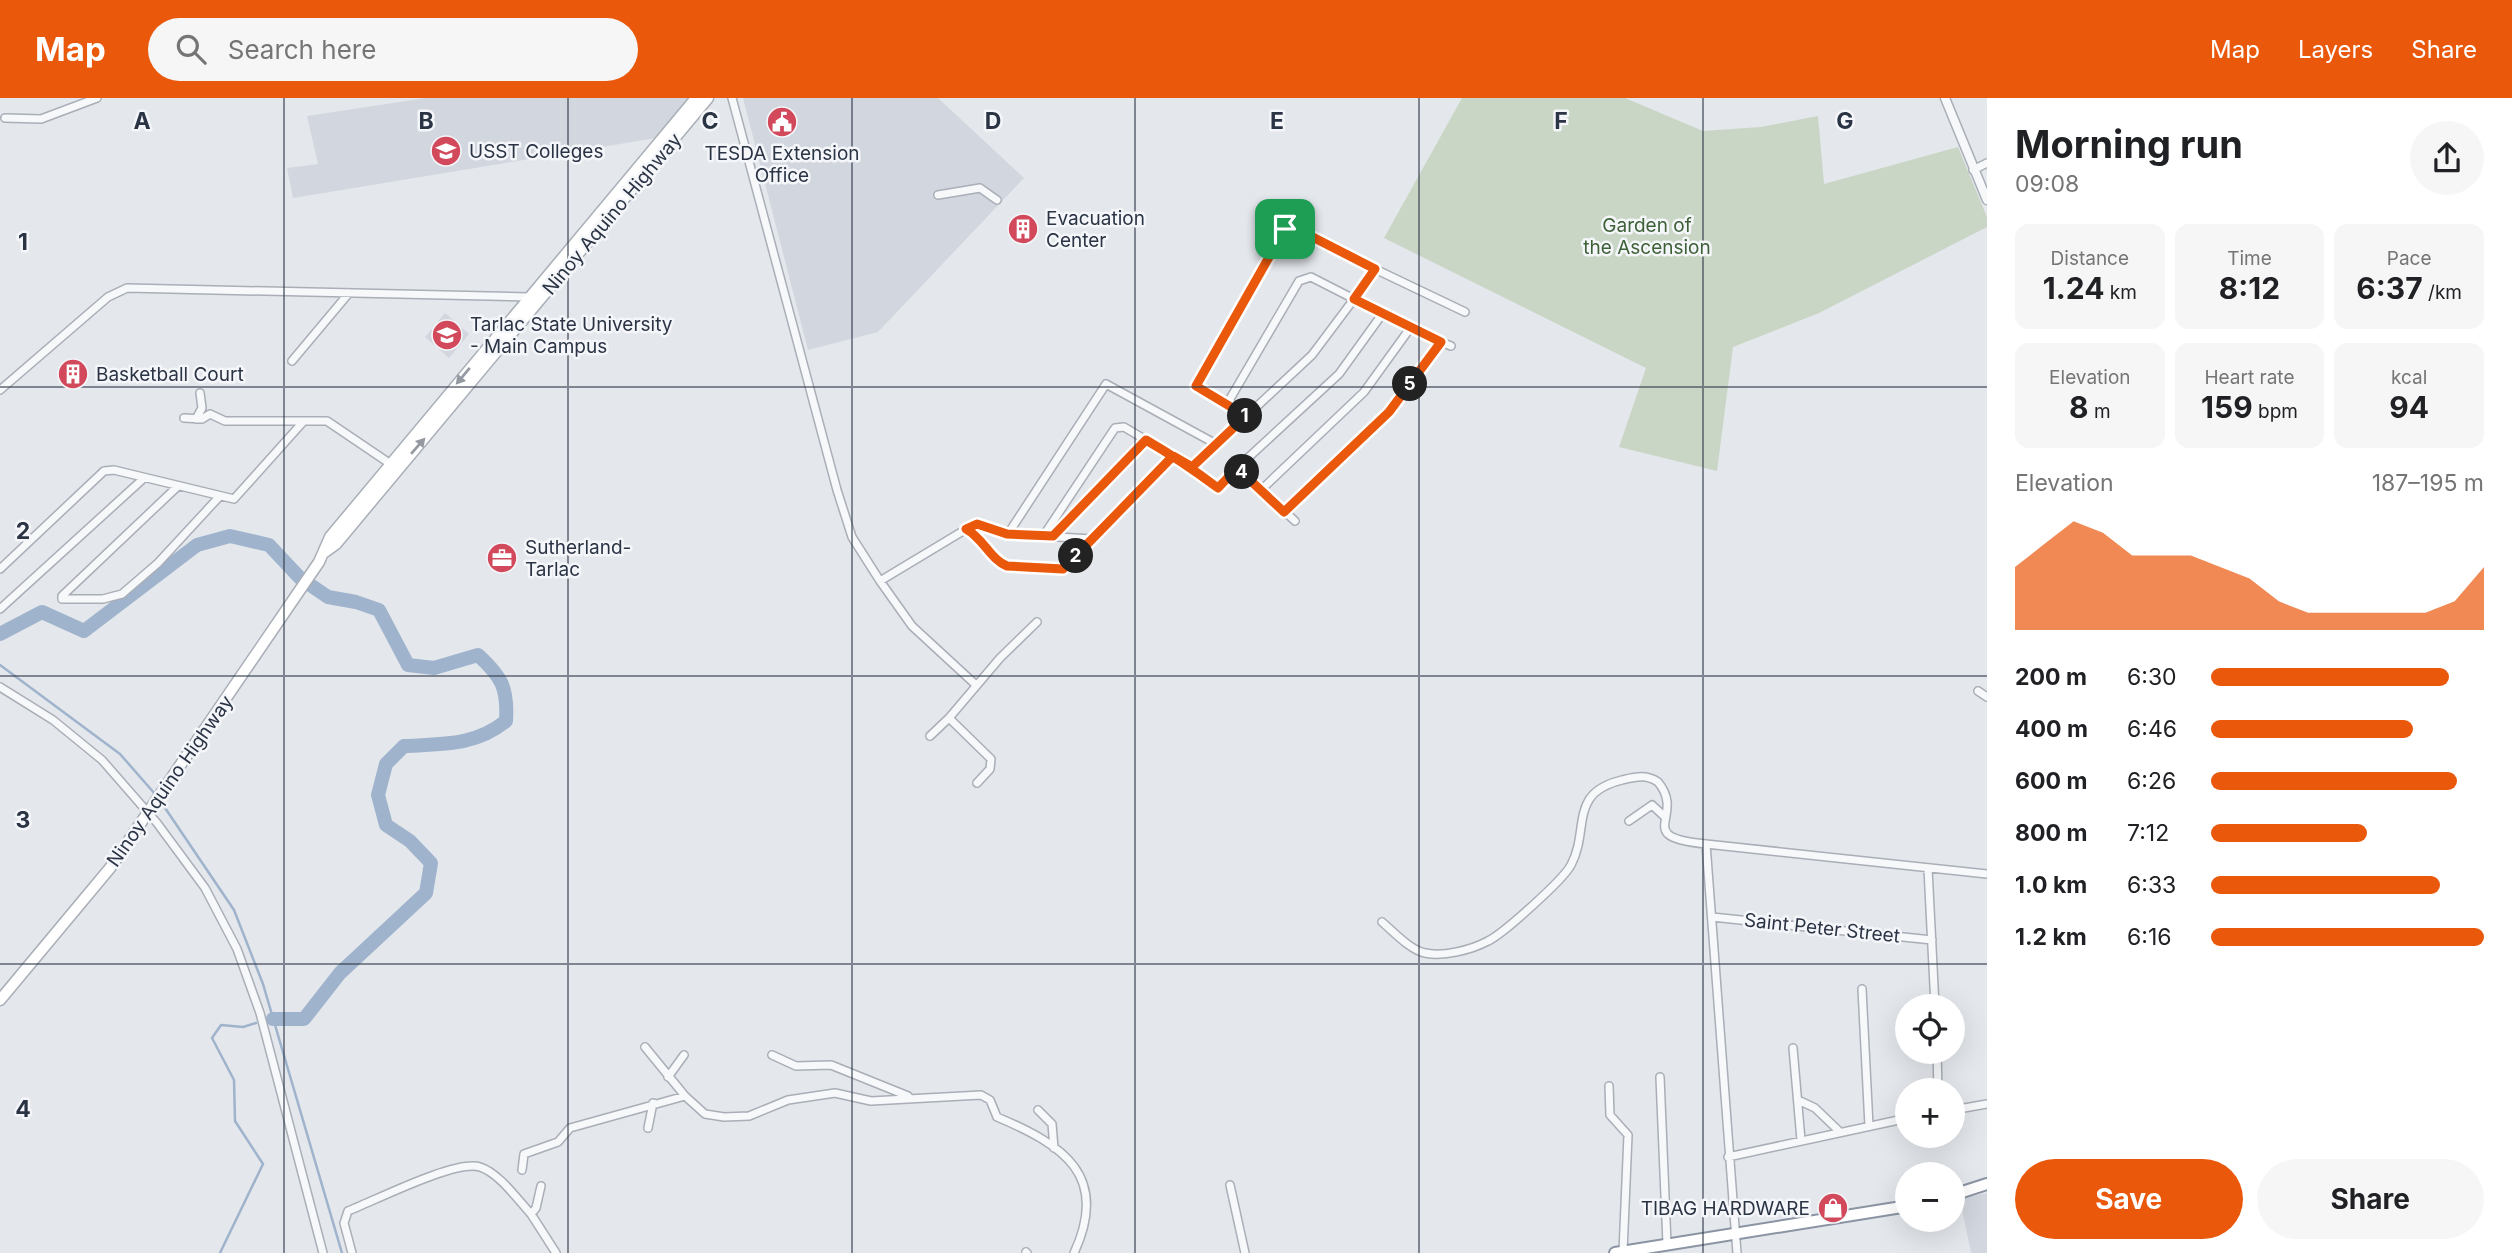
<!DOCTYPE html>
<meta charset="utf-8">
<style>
:root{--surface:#fff;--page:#f6f6f6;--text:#202124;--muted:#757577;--accent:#ea580c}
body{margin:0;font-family:Inter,sans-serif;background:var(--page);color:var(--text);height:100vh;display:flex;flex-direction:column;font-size:26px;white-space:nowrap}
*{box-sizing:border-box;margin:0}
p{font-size:23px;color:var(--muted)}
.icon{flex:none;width:38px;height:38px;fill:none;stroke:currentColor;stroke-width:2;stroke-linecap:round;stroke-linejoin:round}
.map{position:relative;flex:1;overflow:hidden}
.sheet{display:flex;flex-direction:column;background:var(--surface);width:525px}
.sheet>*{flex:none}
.controls{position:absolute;left:1895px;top:896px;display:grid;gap:14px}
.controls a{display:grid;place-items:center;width:70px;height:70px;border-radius:50%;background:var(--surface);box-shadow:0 7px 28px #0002;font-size:35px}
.pin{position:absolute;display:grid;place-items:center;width:60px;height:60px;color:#fff;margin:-30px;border-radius:14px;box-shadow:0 4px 10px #0006}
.km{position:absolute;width:35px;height:35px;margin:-18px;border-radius:50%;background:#222;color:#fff;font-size:19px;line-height:35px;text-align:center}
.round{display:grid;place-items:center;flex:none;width:74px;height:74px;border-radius:37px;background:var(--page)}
.overview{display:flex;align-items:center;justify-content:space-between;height:119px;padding:0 28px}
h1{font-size:38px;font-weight:700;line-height:52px}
.metrics{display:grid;grid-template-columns:repeat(3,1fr);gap:10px;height:119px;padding:7px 28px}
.metrics div{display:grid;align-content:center;border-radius:14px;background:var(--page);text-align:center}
.metrics b{font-size:30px;font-weight:700}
.metrics small{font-size:19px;font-weight:400}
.metrics p{font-size:19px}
.chart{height:196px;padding:14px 28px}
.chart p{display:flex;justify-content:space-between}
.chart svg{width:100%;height:126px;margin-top:7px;fill:var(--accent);opacity:.7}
.action{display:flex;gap:14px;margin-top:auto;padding:14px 28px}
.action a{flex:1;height:80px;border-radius:42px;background:var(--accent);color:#fff;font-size:28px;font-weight:700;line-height:80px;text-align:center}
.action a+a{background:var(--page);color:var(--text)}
ul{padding:0 28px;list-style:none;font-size:23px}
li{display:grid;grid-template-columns:112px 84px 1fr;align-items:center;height:52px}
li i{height:18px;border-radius:9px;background:var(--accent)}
header{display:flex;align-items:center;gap:42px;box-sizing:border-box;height:98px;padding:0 35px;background:var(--accent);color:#fff}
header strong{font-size:33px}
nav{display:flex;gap:38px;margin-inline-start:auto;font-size:24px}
.search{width:490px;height:63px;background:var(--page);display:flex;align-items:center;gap:18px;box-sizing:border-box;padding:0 24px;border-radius:38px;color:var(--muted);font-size:26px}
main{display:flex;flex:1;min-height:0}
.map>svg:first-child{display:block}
</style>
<header>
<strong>Map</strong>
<div class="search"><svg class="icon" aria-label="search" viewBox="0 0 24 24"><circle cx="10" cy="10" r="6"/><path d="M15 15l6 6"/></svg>Search here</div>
<nav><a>Map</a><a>Layers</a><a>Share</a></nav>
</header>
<main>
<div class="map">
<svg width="1987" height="1155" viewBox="0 0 1987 1155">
<rect width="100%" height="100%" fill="#e4e7ec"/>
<path fill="#d2d6de" d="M426 0H688L656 40 293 100 287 70 318 66 307 18Z
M743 0H938L1024 80 878 234 808 252Z
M445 215 469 236 449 260 425 239Z
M1987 1095V1155H1971L1960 1101Z"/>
<path fill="#c9d6c5" d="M1462 0H1625L1703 33 1761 29 1818 18 1824 86 1958 49 1987 119V129L1819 215 1733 249 1717 373 1619 349 1646 270 1384 140Z"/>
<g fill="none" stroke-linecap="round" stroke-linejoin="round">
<path stroke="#9fb4cc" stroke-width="2.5" d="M0 567 120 656 155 696
M159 701 234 812 263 886 342 1155
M220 1155 263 1066 235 1023 234 982 212 940 221 927 243 929 256 925"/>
<path stroke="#9fb4cc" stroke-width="14" d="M0 536 42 514 84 533 197 447 230 438 269 447 300 480 328 499 356 504 379 512 408 567 434 570 478 557C502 579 508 590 506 623 475 648 443 646 404 648L386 666 378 697 386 727 410 743 431 765 426 795 340 875 304 921H273"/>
<g stroke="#a9aeb7" stroke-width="10">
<path id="minor" d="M732 0 837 392 852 439 880 483 973 427 1008 436 1092 441 1173 358 1218 390 1237 370 1295 423
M5 20 41 21 97 0
M1973 72 1987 65
M938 97 980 90 997 102
M1375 171 1465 214
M1441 244 1451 248
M292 263 349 195
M0 292 108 199 127 190 529 199
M1227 306 1196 288 1285 131 1293 129 1375 171 1354 201 1311 179 1299 183 1227 306 1246 318
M184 320 202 321 210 316 225 323H327L395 369
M196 321 202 310 200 295
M1192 369 1312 257 1354 201 1441 244 1389 314 1284 414
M1237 370 1339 276 1383 215
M177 389 62 498V501H103L122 496 158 465 219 399
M1261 392 1364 294 1411 229
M966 431C983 440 991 461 1007 468L1060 471 1092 441
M1008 436 1106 286 1216 346
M1044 437 1115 330 1124 329 1173 358
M1053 438 1146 342
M0 471 104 373 114 372 234 401 303 324
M880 483 912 528 976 587
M0 511 144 380
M0 589 53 622 102 662 157 725 205 790 237 851 260 915 323 1155
M1978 593 1987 599
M930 638 949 620
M977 685 990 671 991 661 949 620 1000 560 1037 524
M1629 723 1652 707 1665 719
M1706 746 1987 776
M1928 771 1935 908
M1712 819 1932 842
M1382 824C1394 834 1410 852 1425 855 1443 859 1471 852 1488 843 1504 835 1563 782 1571 767 1590 731 1568 695 1622 682 1635 679 1646 676 1658 684 1687 719 1631 739 1706 746L1737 1155
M1862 891 1869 1028
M645 949 685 998
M1793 950 1801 1042
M1937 954 1938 992
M772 957 796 968 831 967 908 998
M668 979 684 957
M1660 979 1667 1146
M1609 988 1610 1017 1628 1037 1623 1154
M1798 1002 1815 1010 1840 1034
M1038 1012 1052 1026 1054 1050
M1953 1012 1987 1006
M648 1030 653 1005
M1728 1059 1908 1020
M522 1072 524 1056 558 1044 570 1030 685 998 705 1016 724 1019 749 1018 788 1002 835 995 871 1003 981 997 990 1002 997 1019C1064 1047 1110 1078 1074 1155
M1230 1087 1245 1155
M541 1088 536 1110 531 1116 556 1155
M1026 1154 1027 1155
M352 1155 344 1125 348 1113C374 1103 456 1061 480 1069 499 1075 517 1101 531 1116"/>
</g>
<g stroke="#a9aeb7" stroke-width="11">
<path id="tertiary" d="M1945 0 1987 102"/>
</g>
<g stroke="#a9aeb7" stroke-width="13">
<path id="secondary" d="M325 454 336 446 708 0
M0 902 110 770 319 464 330 439 696 0"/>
</g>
<g stroke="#8b94a3" stroke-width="14">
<path id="trunk" d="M1953 1097 1987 1086
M1615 1155 1908 1108"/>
</g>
<use href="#minor" stroke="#f7f8fa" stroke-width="7"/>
<use href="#tertiary" stroke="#f7f8fa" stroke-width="8"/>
<use href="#secondary" stroke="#fff" stroke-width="10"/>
<use href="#trunk" stroke="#fff" stroke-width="10"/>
</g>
<defs><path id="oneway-solid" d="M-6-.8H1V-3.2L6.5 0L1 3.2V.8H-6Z" transform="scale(1.75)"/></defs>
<g fill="#959aa2">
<use href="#oneway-solid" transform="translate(463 278) rotate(130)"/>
<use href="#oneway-solid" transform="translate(418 348) rotate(-49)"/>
</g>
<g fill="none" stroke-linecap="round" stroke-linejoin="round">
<g stroke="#fff" stroke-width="14">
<path id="route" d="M1285 131 1196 288 1246 318 1192 369 1173 358 1063 471 1007 468C990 461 983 440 966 431L977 426 1007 436 1053 438 1146 342C1172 357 1194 372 1218 390L1237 370 1284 414 1389 314 1441 244 1354 201 1375 171 1293 129 1285 131"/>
</g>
<use href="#route" stroke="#ea580c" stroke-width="9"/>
</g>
<path fill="none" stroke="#2b3445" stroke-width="2" stroke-opacity="0.55" d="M284 0V1155M568 0V1155M852 0V1155M1135 0V1155M1419 0V1155M1703 0V1155M0 289H1987M0 578H1987M0 866H1987"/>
<defs>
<g id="civic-disc" transform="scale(1.575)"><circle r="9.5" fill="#d1495b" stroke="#f4f6f9"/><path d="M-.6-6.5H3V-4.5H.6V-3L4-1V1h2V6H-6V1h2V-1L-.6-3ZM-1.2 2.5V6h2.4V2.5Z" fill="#fff"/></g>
<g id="university-disc" transform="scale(1.575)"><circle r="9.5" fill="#d1495b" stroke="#f4f6f9"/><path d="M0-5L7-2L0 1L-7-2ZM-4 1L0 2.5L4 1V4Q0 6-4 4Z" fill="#fff"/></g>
<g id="building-disc" transform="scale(1.575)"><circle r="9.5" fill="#d1495b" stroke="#f4f6f9"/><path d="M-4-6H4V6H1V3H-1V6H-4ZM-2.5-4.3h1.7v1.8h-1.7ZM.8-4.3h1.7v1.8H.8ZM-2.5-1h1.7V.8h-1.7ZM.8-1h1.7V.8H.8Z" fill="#fff"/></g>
<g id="office-disc" transform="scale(1.575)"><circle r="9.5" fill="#d1495b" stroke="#f4f6f9"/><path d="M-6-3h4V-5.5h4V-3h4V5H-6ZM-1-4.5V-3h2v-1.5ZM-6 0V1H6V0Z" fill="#fff"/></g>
<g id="shop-disc" transform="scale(1.575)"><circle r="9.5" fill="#d1495b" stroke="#f4f6f9"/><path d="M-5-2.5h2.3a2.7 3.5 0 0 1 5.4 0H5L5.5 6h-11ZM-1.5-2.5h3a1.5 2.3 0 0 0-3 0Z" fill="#fff"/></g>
</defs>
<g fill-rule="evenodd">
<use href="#civic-disc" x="782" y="24"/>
<use href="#university-disc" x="446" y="53"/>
<use href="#building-disc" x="1023" y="131"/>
<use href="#university-disc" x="447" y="237"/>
<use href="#building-disc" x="73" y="276"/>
<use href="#office-disc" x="502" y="460"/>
<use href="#shop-disc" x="1833" y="1110"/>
</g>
<g text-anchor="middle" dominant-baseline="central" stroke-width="5" stroke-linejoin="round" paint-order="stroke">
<g font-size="19" fill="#2b3445" stroke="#f4f6f9" text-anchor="start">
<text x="469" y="53">USST Colleges</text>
<text x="782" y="55" text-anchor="middle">TESDA Extension<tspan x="782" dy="22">Office</tspan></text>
<text x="1046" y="120">Evacuation<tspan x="1046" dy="22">Center</tspan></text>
<text x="470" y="226">Tarlac State University<tspan x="470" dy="22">- Main Campus</tspan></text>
<text x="96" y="276">Basketball Court</text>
<text x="525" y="449">Sutherland-<tspan x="525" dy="22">Tarlac</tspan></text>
<text x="1810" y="1110" text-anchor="end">TIBAG HARDWARE</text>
</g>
<g font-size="19" fill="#2b3445" stroke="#f4f6f9">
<text transform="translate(612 116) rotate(-50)">Ninoy Aquino Highway</text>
<text transform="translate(170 683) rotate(-55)">Ninoy Aquino Highway</text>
<text transform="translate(1822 830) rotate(6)">Saint Peter Street</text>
</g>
<g font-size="19" fill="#3f6138" stroke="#f4f6f9">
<text x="1647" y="127">Garden of<tspan x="1647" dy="22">the Ascension</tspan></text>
</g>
</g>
<g font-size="23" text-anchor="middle" font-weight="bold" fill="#2b3445" stroke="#f4f6f9" stroke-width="5" stroke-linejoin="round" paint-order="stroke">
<text x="142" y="31">A</text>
<text x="426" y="31">B</text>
<text x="710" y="31">C</text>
<text x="993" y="31">D</text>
<text x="1277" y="31">E</text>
<text x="1561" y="31">F</text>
<text x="1845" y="31">G</text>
<text x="23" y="152">1</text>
<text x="23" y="441">2</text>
<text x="23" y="730">3</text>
<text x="23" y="1019">4</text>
</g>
</svg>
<div class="controls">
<a><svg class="icon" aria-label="locate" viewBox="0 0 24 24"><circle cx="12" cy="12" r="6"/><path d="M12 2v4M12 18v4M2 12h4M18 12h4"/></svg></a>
<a>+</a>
<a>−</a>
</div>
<div class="pin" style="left:1285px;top:131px;background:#1e9e55"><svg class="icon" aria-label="arrive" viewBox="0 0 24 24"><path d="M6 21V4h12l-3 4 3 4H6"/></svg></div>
<b class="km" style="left:1245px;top:318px">1</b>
<b class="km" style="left:1076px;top:458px">2</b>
<b class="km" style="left:1242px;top:374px">4</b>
<b class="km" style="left:1410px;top:286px">5</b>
</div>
<section class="sheet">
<div class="overview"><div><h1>Morning run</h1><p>09:08</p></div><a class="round"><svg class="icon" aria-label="share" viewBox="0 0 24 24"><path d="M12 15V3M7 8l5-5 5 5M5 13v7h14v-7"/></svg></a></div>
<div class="metrics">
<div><p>Distance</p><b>1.24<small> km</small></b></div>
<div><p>Time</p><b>8:12</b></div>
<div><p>Pace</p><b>6:37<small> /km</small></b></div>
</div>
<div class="metrics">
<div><p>Elevation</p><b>8<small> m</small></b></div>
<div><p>Heart rate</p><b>159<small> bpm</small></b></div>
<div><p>kcal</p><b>94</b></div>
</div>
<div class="chart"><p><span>Elevation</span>187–195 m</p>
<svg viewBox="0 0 160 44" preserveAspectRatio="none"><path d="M0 44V22L10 14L20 6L30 10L40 18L50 18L60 18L70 22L80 26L90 34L100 38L110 38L120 38L130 38L140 38L150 34L160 22V44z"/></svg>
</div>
<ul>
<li><b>200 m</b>6:30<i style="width:87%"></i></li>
<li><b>400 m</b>6:46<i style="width:74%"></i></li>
<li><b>600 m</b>6:26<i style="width:90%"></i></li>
<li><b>800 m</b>7:12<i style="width:57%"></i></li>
<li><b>1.0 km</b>6:33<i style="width:84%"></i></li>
<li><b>1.2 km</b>6:16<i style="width:100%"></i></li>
</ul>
<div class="action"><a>Save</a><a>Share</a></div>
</section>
</main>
